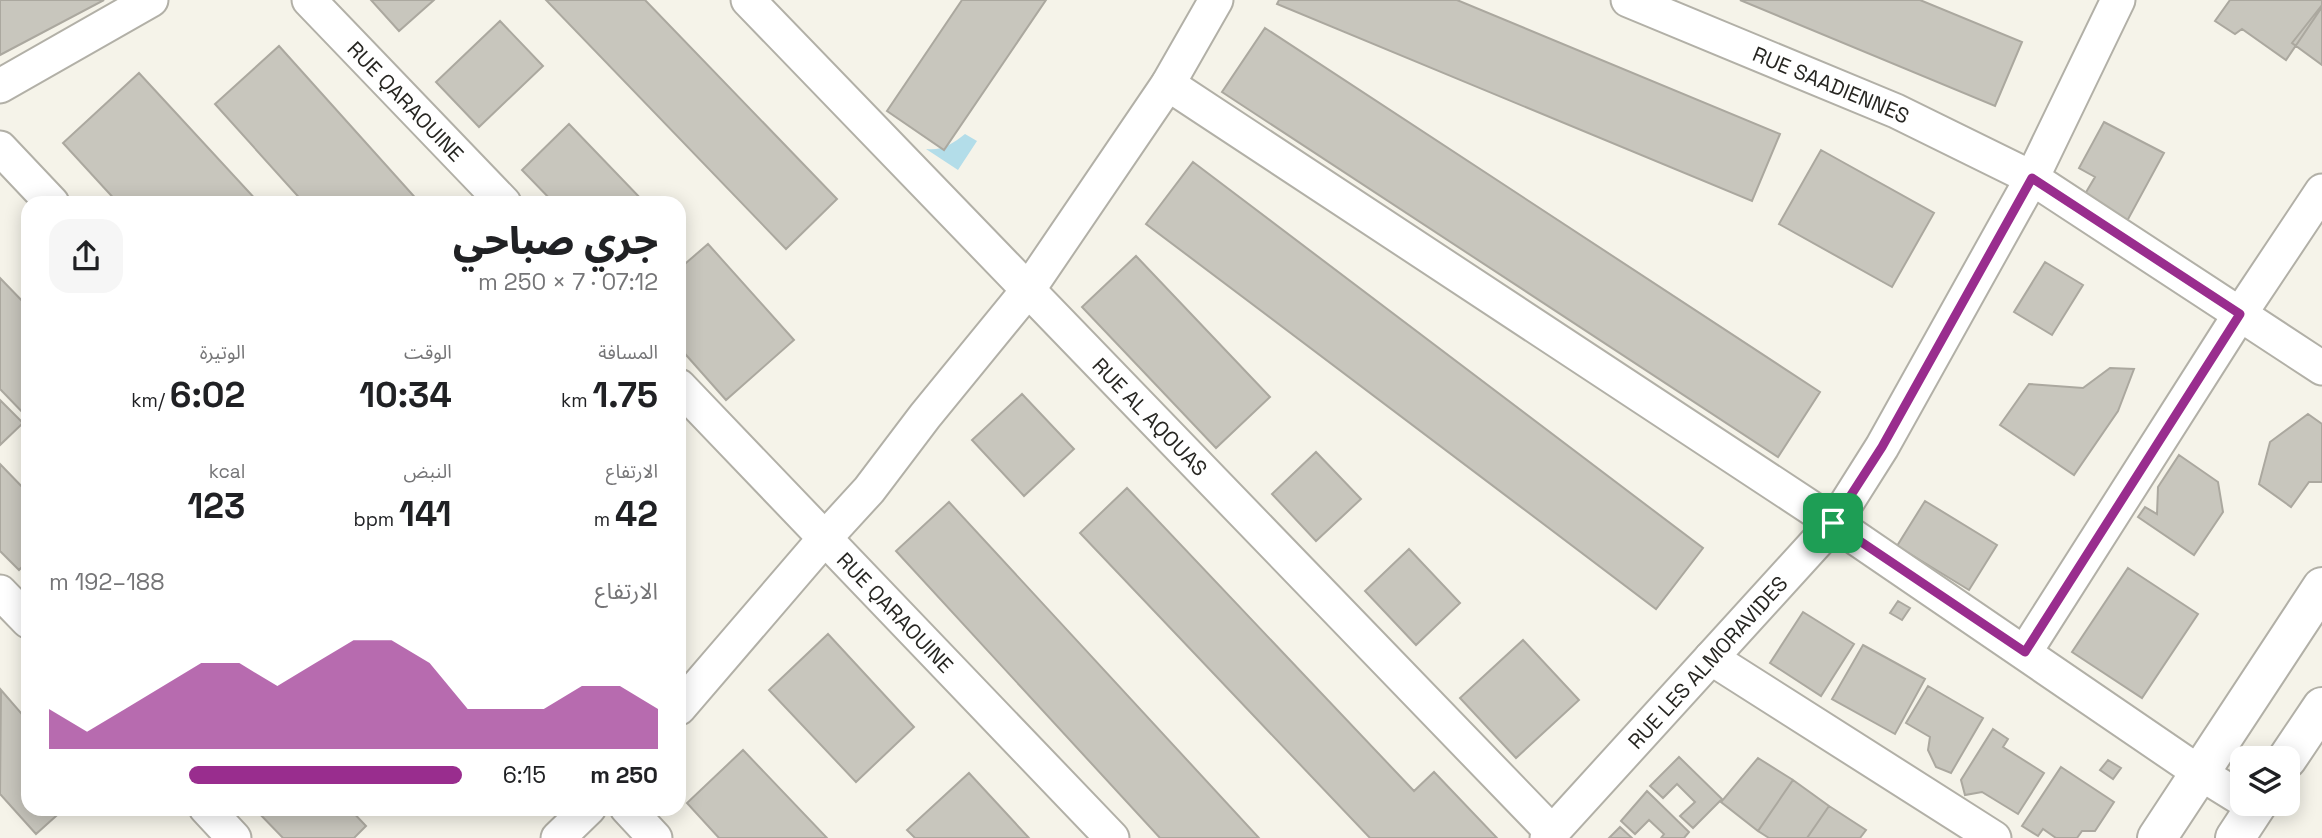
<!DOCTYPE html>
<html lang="ar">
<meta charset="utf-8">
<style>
:root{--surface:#fff;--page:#f6f6f6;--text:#202124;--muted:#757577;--accent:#992d8e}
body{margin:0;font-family:"Space Grotesk","Noto Sans Arabic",sans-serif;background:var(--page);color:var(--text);direction:rtl;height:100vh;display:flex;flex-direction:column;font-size:26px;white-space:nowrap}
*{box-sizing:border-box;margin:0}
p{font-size:23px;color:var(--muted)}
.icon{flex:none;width:38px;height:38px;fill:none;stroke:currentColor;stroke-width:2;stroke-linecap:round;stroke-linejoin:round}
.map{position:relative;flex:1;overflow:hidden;direction:ltr}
.drawer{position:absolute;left:21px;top:196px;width:665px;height:620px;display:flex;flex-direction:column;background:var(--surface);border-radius:21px;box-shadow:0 4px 18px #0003;direction:rtl}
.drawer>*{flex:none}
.tools{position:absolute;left:2230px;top:746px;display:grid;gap:14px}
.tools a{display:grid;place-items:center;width:70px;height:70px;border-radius:14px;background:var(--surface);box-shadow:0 4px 18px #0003;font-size:35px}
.pin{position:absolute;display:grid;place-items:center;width:60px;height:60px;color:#fff;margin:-30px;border-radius:14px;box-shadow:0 4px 10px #0006}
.round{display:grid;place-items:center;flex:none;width:74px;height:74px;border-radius:21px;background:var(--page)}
.headline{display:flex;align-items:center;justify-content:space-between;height:119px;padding:0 28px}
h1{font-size:38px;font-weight:800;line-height:52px}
.stats{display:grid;grid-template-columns:repeat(3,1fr);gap:10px;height:119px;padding:7px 28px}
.stats div{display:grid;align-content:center}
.stats b{font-size:35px;font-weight:800}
.stats small{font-size:19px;font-weight:400}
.stats p{font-size:19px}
.chart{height:196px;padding:14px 28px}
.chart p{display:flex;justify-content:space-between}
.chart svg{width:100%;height:126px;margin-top:7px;fill:var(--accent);opacity:.7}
ul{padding:0 28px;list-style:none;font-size:23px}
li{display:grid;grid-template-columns:112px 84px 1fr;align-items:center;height:52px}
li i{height:18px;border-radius:9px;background:var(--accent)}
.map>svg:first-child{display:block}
</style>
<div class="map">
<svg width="2322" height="838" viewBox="0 0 2322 838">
<rect width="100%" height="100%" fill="#f5f3e9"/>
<path fill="#b3dde9" d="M965 134 977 141 958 170 926 149C942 151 952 144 965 134Z"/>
<path fill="#c8c6bd" stroke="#aba89f" stroke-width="2" d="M0 0H104L0 55Z
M371 0H434L399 31Z
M546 0H645L837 199 786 249Z
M962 0H1046L944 150 887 111Z
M1279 0H1457L1780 134 1752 201 1277 4Z
M1740 0H1920L2022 42 1995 106Z
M2230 0H2322V7L2286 60 2242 29 2235 34 2215 21Z
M2322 5V65L2292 43Z
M500 21 543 66 479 127 436 82Z
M1265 28 1820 392 1778 457 1222 92Z
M279 46 420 203H304L215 104Z
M139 73 259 203H118L63 143Z
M2104 122 2164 153 2126 223 2082 199 2095 177 2079 168Z
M569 124 645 203H554L522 170Z
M1821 150 1934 213 1892 287 1779 224Z
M1193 162 1703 548 1656 609 1146 224Z
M708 244 794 340 726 400 679 347V269Z
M1136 256 1270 397 1216 448 1082 307Z
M2045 262 2083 285 2052 335 2014 312Z
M0 278 28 307V418L0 389Z
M2110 368 2134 369 2118 411 2074 475 2000 425 2029 384 2083 388Z
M1022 394 1074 449 1024 496 972 440Z
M0 400 23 423 0 445Z
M2308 414 2322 424V482H2309L2291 507 2259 484 2270 442Z
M1316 452 1361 499 1316 541 1272 494Z
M2179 455 2218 482 2223 512 2194 555 2138 517 2145 507 2157 514 2158 487Z
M0 464 28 493V561L19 570 0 551Z
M1127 488 1414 791 1434 772 1497 838H1370L1080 533Z
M1925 501 1997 545 1969 590 1897 546Z
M949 502 1259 838H1160L896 551Z
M1409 549 1460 603 1416 645 1365 591Z
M2128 568 2198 614 2142 698 2072 652Z
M1898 601 1910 608 1902 620 1890 613Z
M1803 612 1854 644 1821 696 1770 663Z
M828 634 914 727 856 782 769 690Z
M1523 640 1579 700 1516 758 1460 698Z
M1863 645 1925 679 1895 734 1832 699Z
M1928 686 1983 718 1951 773 1936 767 1928 750 1930 737 1906 723Z
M1 690 28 721V808H65L36 834 0 794Z
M1993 729 2008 739 2003 747 2044 773 2018 814 1982 792 1965 795 1961 780Z
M743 750 827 838H719L687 803Z
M1679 757 1722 799 1693 828 1680 816 1695 802 1677 784 1663 798 1650 786Z
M1758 758 1793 780 1758 831 1721 802Z
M2108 760 2121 768 2113 779 2100 770Z
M2061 767 2114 802 2095 831H2082L2077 838H2056L2043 829 2038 836 2022 826Z
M969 773 1029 838H915L907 830Z
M1793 780 1829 806 1807 838H1769L1758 831Z
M1647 791 1689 832 1684 838H1661L1664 834 1649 820 1635 834 1621 821Z
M1829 806 1866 830 1860 838H1807Z
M254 808H349L366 826 354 838H283Z
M1620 827 1632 838H1609Z"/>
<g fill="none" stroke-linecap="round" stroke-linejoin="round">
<g stroke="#b2b0a7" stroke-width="37">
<g id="minor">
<path id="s1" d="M309 0 504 203"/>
<path id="s2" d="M748 0 1552 832"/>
<path id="s3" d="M1628 0 1896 111 2032 178 2322 368"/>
<path d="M1168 84 1834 523 2200 773 2242 799"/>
<path d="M0 86 151 0"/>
<path d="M0 148 52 203"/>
<path id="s4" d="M679 386 1112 838"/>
<path d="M0 592 28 621"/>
<path d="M2025 652 2240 314 2322 191"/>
<path d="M1711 658 1994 838"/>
<path d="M679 708 825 538 869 490 925 416 1028 290 1168 84 1216 0"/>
<path d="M206 808 234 838"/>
<path d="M627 808 655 838"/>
<path d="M558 838 589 808"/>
<path id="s5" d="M1547 838 1834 523 1882 447 2032 178 2118 0"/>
</g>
</g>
<g stroke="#b2b0a7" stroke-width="42">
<path id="tertiary" d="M2287 759 2322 707
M2157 838 2322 587
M2235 838 2258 803"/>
</g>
<use href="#minor" stroke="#fff" stroke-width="33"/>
<use href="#tertiary" stroke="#fff" stroke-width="38"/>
</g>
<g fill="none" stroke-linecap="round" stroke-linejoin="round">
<g stroke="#fff" stroke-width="14">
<path id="route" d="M2032 178 2240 314 2025 652 1833 523 1882 447Z"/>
</g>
<use href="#route" stroke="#992d8e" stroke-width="9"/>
</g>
<g text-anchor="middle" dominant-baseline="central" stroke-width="6" stroke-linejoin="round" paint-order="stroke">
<g font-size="21" fill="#272622" stroke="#fff">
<text stroke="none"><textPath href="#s3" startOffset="220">RUE SAADIENNES</textPath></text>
<text stroke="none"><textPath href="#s1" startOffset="140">RUE QARAOUINE</textPath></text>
<text stroke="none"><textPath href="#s2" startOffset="579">RUE AL AQOUAS</textPath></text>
<text stroke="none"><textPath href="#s4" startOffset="313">RUE QARAOUINE</textPath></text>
<text stroke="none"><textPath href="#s5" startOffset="238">RUE LES ALMORAVIDES</textPath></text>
</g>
</g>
</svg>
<div class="tools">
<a><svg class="icon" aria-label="layers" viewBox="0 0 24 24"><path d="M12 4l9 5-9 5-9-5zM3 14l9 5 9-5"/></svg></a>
</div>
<div class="pin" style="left:1833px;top:523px;background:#1e9e55"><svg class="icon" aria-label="arrive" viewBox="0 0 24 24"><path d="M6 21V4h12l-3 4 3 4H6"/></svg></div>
<section class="drawer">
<div class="headline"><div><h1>جري صباحي</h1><p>07:12 · 7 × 250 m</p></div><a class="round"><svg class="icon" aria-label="share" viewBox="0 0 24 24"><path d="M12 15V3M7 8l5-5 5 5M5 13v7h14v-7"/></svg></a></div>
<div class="stats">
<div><p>المسافة</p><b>1.75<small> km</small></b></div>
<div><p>الوقت</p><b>10:34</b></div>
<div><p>الوتيرة</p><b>6:02<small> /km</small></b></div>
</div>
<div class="stats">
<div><p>الارتفاع</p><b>42<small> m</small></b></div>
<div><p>النبض</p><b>141<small> bpm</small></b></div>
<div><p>kcal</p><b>123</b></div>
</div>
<div class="chart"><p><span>الارتفاع</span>188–192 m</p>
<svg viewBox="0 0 160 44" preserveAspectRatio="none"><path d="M0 44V30L10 38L20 30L30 22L40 14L50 14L60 22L70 14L80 6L90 6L100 14L110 30L120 30L130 30L140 22L150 22L160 30V44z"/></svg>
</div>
<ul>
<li><b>250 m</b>6:15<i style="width:66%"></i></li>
</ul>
</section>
</div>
